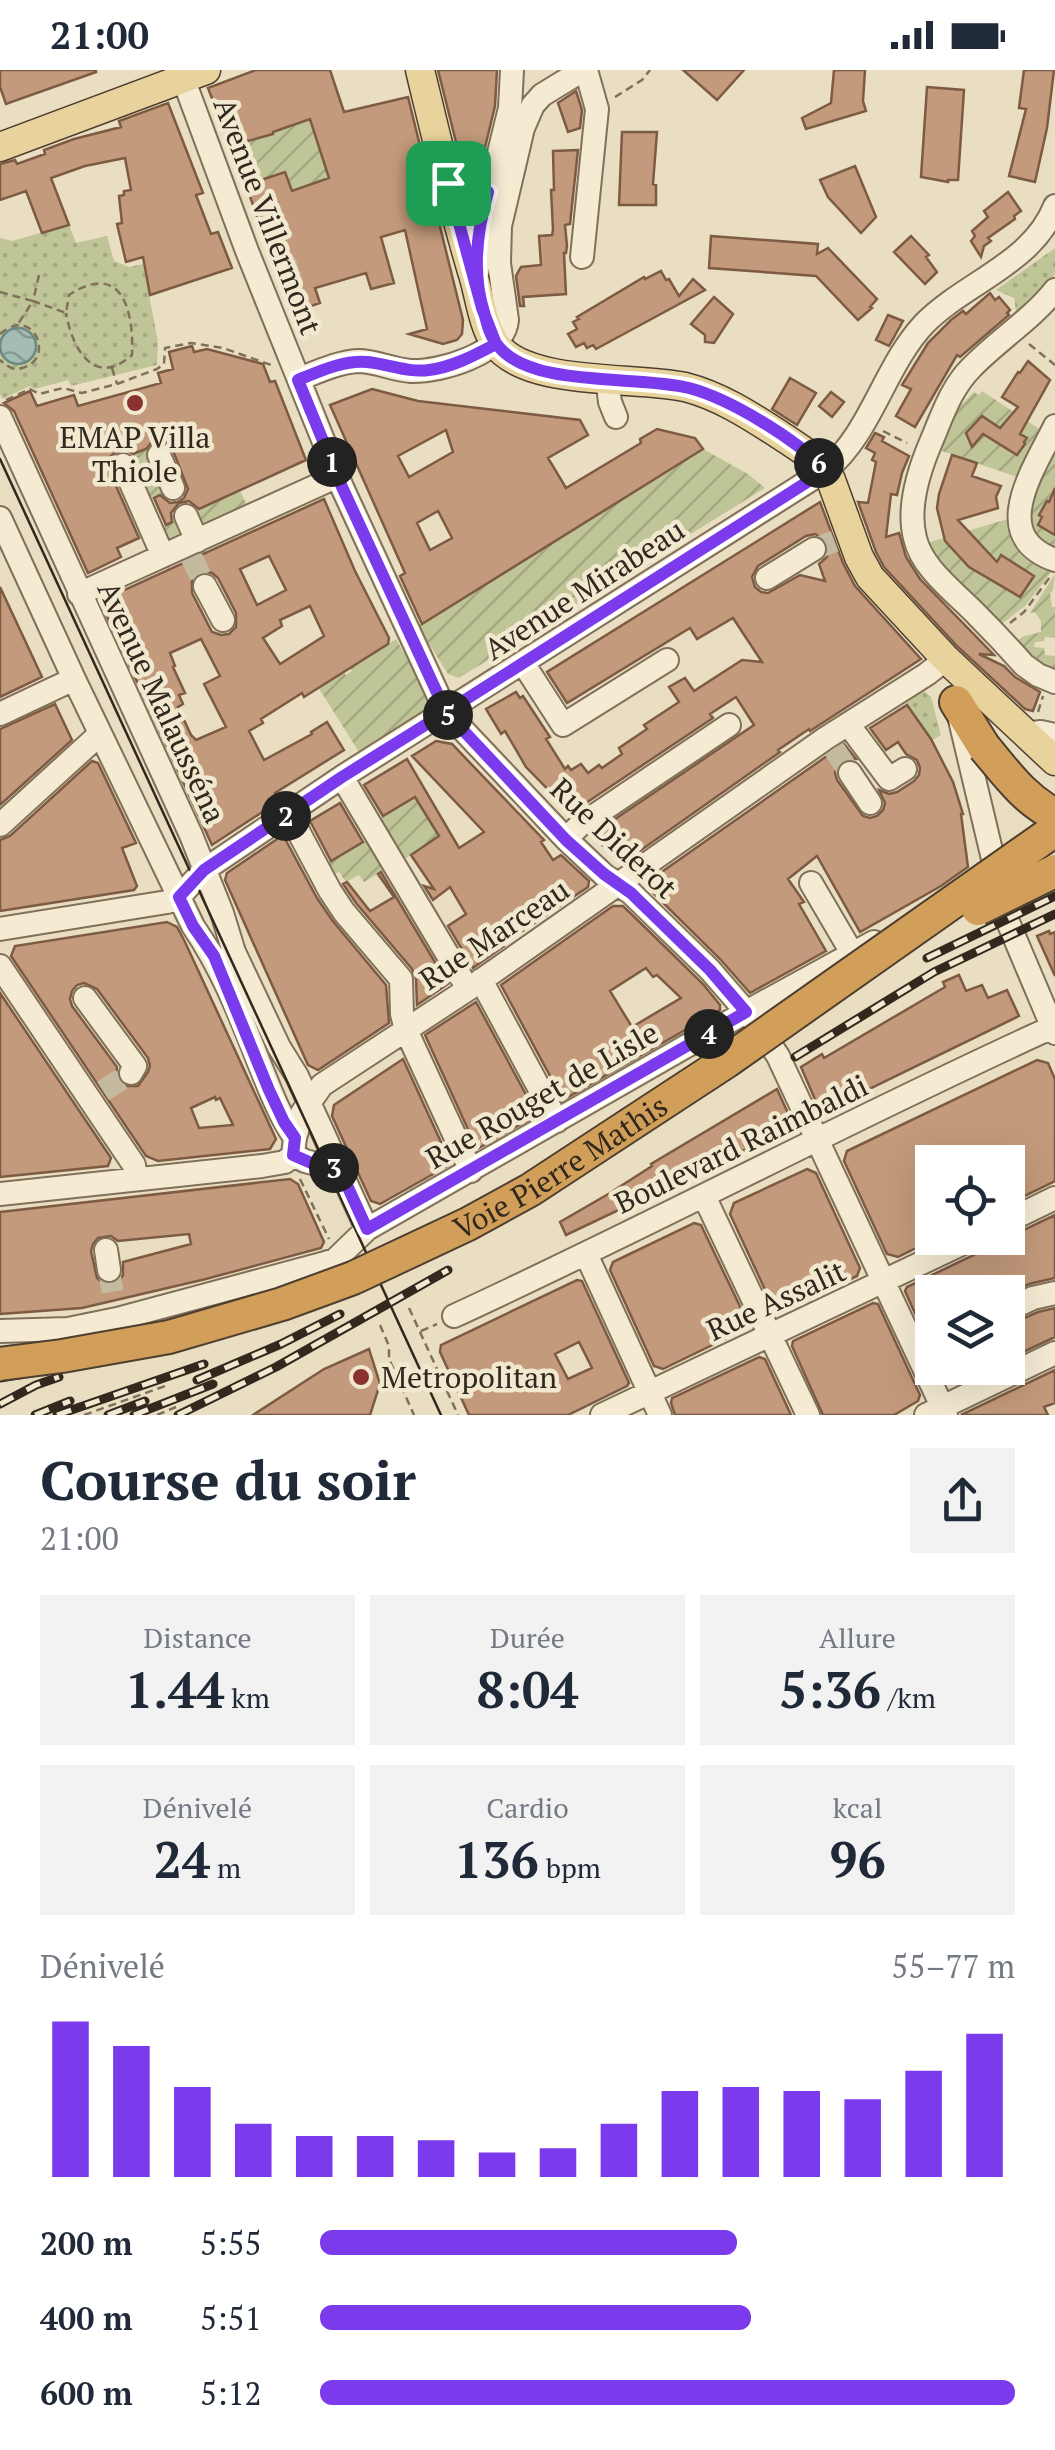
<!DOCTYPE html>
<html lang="fr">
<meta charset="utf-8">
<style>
:root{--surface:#fff;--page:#f2f2f3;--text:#1f2937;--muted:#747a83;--accent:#7c3aed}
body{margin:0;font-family:"PT Serif",serif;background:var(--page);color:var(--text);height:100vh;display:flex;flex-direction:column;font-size:38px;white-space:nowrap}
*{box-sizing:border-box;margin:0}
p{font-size:32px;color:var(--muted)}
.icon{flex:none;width:55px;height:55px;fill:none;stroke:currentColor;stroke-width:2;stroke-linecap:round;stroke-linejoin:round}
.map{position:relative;height:1345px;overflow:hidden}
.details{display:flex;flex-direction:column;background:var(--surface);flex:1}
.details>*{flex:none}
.tools{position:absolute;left:915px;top:1075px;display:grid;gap:20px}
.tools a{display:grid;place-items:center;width:110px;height:110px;border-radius:0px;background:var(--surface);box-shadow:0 10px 40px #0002;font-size:50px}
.pin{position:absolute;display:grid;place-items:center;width:85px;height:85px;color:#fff;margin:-42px;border-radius:20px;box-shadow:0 5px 15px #0006}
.km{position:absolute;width:50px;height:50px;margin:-25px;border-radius:50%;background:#222;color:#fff;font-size:28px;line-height:50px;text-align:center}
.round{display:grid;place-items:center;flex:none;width:105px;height:105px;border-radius:0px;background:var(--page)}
.headline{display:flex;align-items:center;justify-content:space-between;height:170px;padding:0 40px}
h1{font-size:55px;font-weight:600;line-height:75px}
.metrics{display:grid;grid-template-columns:repeat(3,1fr);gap:15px;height:170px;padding:10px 40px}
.metrics div{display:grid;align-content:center;border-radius:0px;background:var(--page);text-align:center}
.metrics b{font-size:50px;font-weight:600}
.metrics small{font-size:28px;font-weight:400}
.metrics p{font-size:28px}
.chart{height:280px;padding:20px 40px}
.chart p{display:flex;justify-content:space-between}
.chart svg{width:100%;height:180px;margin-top:10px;stroke:var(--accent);stroke-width:6}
ul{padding:0 40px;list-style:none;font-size:32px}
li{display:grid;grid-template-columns:160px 120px 1fr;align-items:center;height:75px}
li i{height:25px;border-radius:12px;background:var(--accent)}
.status{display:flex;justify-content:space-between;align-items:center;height:70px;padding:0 50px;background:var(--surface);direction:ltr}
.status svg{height:28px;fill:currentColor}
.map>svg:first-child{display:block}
</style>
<div class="status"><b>21:00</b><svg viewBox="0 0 49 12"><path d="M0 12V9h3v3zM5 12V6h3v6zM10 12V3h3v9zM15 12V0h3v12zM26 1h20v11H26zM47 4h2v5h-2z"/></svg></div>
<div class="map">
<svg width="1055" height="1345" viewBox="0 0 1055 1345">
<defs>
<pattern id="park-dots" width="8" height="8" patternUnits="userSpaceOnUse" patternTransform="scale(2.5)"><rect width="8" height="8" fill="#bfc596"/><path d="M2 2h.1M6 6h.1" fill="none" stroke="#a5a981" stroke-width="1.8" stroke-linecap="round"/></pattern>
<pattern id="garden-furrows" width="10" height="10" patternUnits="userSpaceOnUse" patternTransform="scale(2.5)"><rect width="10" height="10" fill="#bfc596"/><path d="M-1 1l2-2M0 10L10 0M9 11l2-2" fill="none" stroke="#a5a981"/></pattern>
<pattern id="water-waves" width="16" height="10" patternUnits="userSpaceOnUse" patternTransform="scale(2.5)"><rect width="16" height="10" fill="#a3bcb5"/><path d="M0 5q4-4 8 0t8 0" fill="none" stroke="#859993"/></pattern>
</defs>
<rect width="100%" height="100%" fill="#e9dec1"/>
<path fill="url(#park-dots)" d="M69 155 76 173 107 166 114 191 129 197 143 194 158 272 157 295 71 316 68 310 35 319 30 316 2 329 0 324V168L12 171Z
M1055 178V204L1040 226 1017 248 1014 228 996 220Z
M923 621 931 627 941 665 931 671 906 633Z"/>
<path fill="url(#garden-furrows)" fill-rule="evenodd" d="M307 40 329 108 292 121 285 102 246 115 230 76 297 53Z
M982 321 1041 360 1017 407 936 379 956 340 974 322 979 325ZM982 346 1000 358 1004 354 1026 368 1025 374 1016 384 983 364 966 363Z
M1055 374V436L1046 432 1039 444 1042 447 1038 455 1055 465V481L1031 466 1027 439Z
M148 378 169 423 153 430 150 425 141 429 113 393Z
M703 379 748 404 765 418 459 608 448 604 418 556Z
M240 421 248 437 160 479 152 461Z
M1008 449C1010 477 1025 491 1052 501L1025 536 999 556 923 474Z
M1055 504 1053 520 1050 523 1052 537H1055V568L1045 567 1044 571 1035 572 1034 577 1044 578 1045 585 1055 586V602L1034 592 1015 572 1024 566 1041 562V551L1035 542 1030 543Z
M396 569 430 628 427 641 359 682 318 617 343 602 346 605 352 601 350 598Z
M415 727 439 766 397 794 373 752Z
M373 766 390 797 364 812 359 805 346 812 339 802 329 807 323 795Z"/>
<path fill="url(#water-waves)" stroke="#6c8882" stroke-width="2.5" d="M0 276a18 18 0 1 1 36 0a18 18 0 1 1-36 0Z"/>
<path fill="#c39a7b" stroke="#7d5b43" stroke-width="2.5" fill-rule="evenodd" d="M0 0H96V2L6 34 0 17Z
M256 0H330L344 42 408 27 463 250 462 264 457 270 443 274 409 264 427 259 405 160 381 167 394 213 371 219 366 203 315 218 320 233 291 243 246 115 285 102 292 121 329 108 310 49 273 62V64L230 76 208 18Z
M438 0H497L495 36 479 102 474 105H469L462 96Z
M683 0H744L717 30Z
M834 0H865L863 31 866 41 806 59 802 48 831 33Z
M1024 0H1054L1047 58 1035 112 1009 106 1026 39 1019 38Z
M927 17 964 20 958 110H948V112L921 107Z
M576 21 582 40 580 58 568 62 558 33Z
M168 33 203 123 196 125 211 164 218 162 232 198 150 225 143 187 126 192 117 154 122 153 119 126 124 125V121L131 120 125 88 85 96 51 108 69 155 42 163 26 121 0 130V94L15 90 17 94 45 84 44 80 74 69 121 57 119 51Z
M622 62H657L653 114 656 115V135H619Z
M578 80 570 154 565 155 567 176 566 183H564L566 224 523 227 524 236H520L516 206 521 197 541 195 539 166 552 165 553 160 551 120H554L553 81Z
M855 96 876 147 861 163 828 127 820 110Z
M1008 122 1021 141 1014 146 1015 149 988 168 991 171 984 176 981 187 971 171 975 166 972 161 988 147 984 141Z
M711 166 818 174 817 184 828 178 877 229 870 237 872 238 858 250 816 206 709 198Z
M911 166 929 185 926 187 937 202 925 214 894 182Z
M661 201 666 210 669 209 679 226 693 209 705 220 596 279 593 275 587 278 584 273 576 277 568 264 577 259 573 252 579 249 577 247 644 207 645 209Z
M990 223 995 230 999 227 1010 240 1007 243 1009 245 960 287 957 285 915 357 896 346 911 319 902 315 928 273 951 250 963 241 966 244Z
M714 227 733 244 714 273 705 272V265L691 254Z
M888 245 903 251 889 276 876 270Z
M192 276 194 282 207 279 263 294 270 312 275 311 306 390 199 439 189 431 179 433 171 443 172 452 166 455 154 428 160 425 170 433 178 432 184 428 188 419 172 378 167 373 160 370 152 372 146 379 133 384 126 380 116 382 110 387 109 400 139 468 117 478 121 487 88 503 14 341 4 333 30 321 37 336 74 325 78 336 161 313 158 303 173 299 169 282Z
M1028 291 1050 310 1020 364 1027 368 1024 372 1025 374 1017 385 983 364 972 377 966 363 982 346 1000 358 1018 337 1002 327 1018 302 1020 303Z
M790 308 816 323 797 355 772 339Z
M372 319 418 331 580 350 588 365 548 388 566 418 641 373 640 369 657 359 695 368 703 379 422 554 400 506 405 503 330 335ZM446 360 453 382 409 407 398 386ZM438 441 452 468 430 480 417 453Z
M831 322 844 332 832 347 819 336Z
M875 363 884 367 882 371 909 386 902 403 897 425 891 424 886 467 899 463 906 487 920 509 994 585 979 584 1004 596 1015 607 1040 622 1033 641 1025 639 958 577 884 497 876 482 858 432 868 433 876 392 872 390 875 383 866 378Z
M952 385 977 393 972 406 1001 416 996 427 998 438 958 450 997 492 1001 485 1034 506 1020 527 969 497 945 471 937 438 939 424Z
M1055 418V465L1038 455 1042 447 1039 445 1047 431 1049 432Z
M324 429 355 501 389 568 388 574 304 627 302 623 261 649 263 653 249 661 264 690 312 664 311 662 327 652 344 680 275 723 279 731 212 775 100 531ZM269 486 286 520 257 535 240 499ZM205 501 212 503 218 508 236 543V557L229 564 221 565 212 562 192 523V509L197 503ZM310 536 324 566 280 594 263 568 282 556 280 550ZM201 569 220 606 204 614 226 657 196 670 191 665 178 637 183 634 179 625 185 623 173 597 175 596 170 583Z
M820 432 843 493 855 516 921 589 810 661 809 659 778 680 780 682 627 790 616 788 596 769V762L754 655 736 627 710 644 713 648 571 743 526 697 505 661 501 664 486 639 516 622 520 628 523 626 550 667 546 669 565 699 568 696 571 700 581 694 588 703 599 695 602 698 622 684 619 678 647 659 644 655 679 632 669 617 685 608 694 621 742 590 762 592 733 548 697 569 690 558 567 633 547 602ZM815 464 826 470 829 478 827 487 819 494 825 511 800 505 768 523 761 522 755 517 752 507 758 496 806 466Z
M0 517 42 607 0 627Z
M55 634 72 670 0 735V659Z
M907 635 931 669 953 712 963 744H961L968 797 941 816 860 862 817 786 788 809 804 832 799 834 826 881 750 923 720 889 646 816V813L844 674 856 689 843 690 837 696 835 703 837 710 863 746 870 748 877 746 883 740 885 733 879 720 889 724 897 722 914 711 919 705 920 698 917 690 906 684 898 672 886 680 870 658Z
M436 671 452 674 544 770 541 772 553 790 561 785 589 811 588 817 503 874 504 876 473 898 448 856 466 844 450 817 433 830 424 816 434 819 411 785 439 766 415 727 383 746 364 715 407 689 459 778 484 762 412 686Z
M92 691 98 693 136 773 122 778 137 816 134 820 0 841V770L10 766Z
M340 733 363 772 331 791 310 751Z
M283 765 317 828 332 850 386 915 389 953 318 1000 308 995 225 810 227 803Z
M381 802 448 914 417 935 416 909 412 899 356 833 343 814 347 812 370 841 394 827 378 804Z
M613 836H623L656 868 703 914 720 935V940L563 1030 501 915ZM646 898 653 907 657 905 681 928 632 957 610 921Z
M167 852 177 857 185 872 276 1069 270 1079 158 1091 146 1086 11 886 15 876ZM84 913 97 919 148 988 150 996 148 1002 138 1016H124L119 1011 116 1004 117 997 72 936 70 929 72 921 77 915ZM215 1027 216 1030 220 1028 233 1055 199 1058 191 1038Z
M1049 861 1050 864 1055 862V906L1037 866Z
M959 905 966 921 982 915 988 928 1007 920 1019 946 828 1039 817 1034 801 997 822 984 824 988 945 917 943 912Z
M0 923 111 1088 108 1096 0 1107Z
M476 932 537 1045 477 1079 425 965Z
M403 989 451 1094 380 1134 371 1131 332 1046 334 1035Z
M1037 990 1048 993 1055 1009V1111L1008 1134V1092H932V1170L898 1187 887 1184 844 1091 847 1081Z
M777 1019 792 1052 789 1059 566 1165 560 1152 610 1123 652 1096 651 1094Z
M807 1099 816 1103 860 1198 857 1206 783 1241 773 1237 730 1144 734 1133Z
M290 1109 298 1114 324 1172 321 1178 206 1209 82 1238 0 1244V1142ZM189 1164 191 1174 123 1192V1205L118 1212 104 1214 97 1208 91 1181 93 1174 98 1168 111 1166 118 1171Z
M1055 1145V1208L1029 1214 1008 1224 932 1222V1281L905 1221 907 1217 980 1182 987 1175 1001 1168 1015 1164Z
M694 1153 701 1155 747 1251 743 1260 663 1299 654 1296 610 1200 613 1192Z
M577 1210 582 1211 629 1313 627 1316 568 1345H469L440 1282 441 1275ZM579 1272 592 1298 568 1309 555 1284Z
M873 1233 878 1234 920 1325 918 1331 894 1345H823L792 1276 793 1271Z
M1055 1238V1267L1008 1289V1255L1038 1242Z
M369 1279 380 1314 370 1345H253L324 1299Z
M759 1287 765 1289 791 1345H675L671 1333 672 1328Z
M940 1298H990L955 1314 947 1312Z
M1055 1300V1333L1044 1337 1048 1345H961Z"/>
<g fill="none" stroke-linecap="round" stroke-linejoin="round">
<path stroke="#c4baa0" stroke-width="22" stroke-dasharray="22 11" stroke-linecap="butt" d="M278 206 302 198
M814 479 835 471
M191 486 205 516
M834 679 850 703
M103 1021 131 1003
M109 1200 114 1231"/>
<g stroke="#80705a" stroke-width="26">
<path id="minor" d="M180 0 247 181 342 417 446 642 566 769 604 805 631 823 710 900 756 953 778 986 946 1345
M582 187 597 39 586 0
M477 207 481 156 510 38 512 0
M1055 220C1031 250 998 270 971 298 951 318 942 346 931 372 919 400 907 437 915 468 922 499 956 523 977 545 993 561 1009 578 1024 595L1038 605 1055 612
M607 308 610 332 616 347
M299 309C317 302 338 292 358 291 376 291 393 300 411 301 440 302 504 284 507 250L499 193 500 156 523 58 533 35 542 25 573 6 579 0
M0 347 191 765 222 843 234 882 279 977 297 1006 367 1159
M1055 356C1034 399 987 466 1055 490
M159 385 173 418
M123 395 163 486
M186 446 197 471
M0 448 74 609 193 856C221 897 240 944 258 990 269 1017 278 1043 295 1068
M767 508 814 479
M205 516 223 550
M79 524 338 406
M523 593 563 655 667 590
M0 644 74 609
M960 650 1008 852 1055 963
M848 654 889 709 905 699
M1024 664 1041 662 1055 665
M850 703 870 733
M342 707 468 919
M289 744 330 821 344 842 401 909 402 944 406 960 471 1101
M0 755 100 664
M566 769 579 756 729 655
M811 813 852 883
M0 859 167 832 179 827 204 800 342 707 826 400C872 362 884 296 925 253 966 212 1033 193 1055 136
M0 896 134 1095 136 1109
M481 910 557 1051
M85 928 135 996 131 1003
M293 1085 295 1068 302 1043 322 1015 476 914 826 668 927 604 946 589
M293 1085 305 1091 339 1100
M0 1124 262 1096 285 1092 293 1085
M704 1126 808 1345
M1008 1151 1055 1128
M106 1180 109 1200
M586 1184 660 1345
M1008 1240 1033 1228 1055 1223
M454 1246C656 1153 852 1048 1055 956
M0 1261 68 1259 117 1249 325 1193 335 1190 367 1159 746 942 874 872
M602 1345 974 1168
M926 1345 1055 1283"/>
</g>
<g stroke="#4e3e2f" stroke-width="31">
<path id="major" d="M420 0C437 70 453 139 474 208 480 229 483 255 495 273 525 317 635 306 685 317 720 326 749 345 780 365 799 378 820 389 831 410L859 487 870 507 946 589 1055 691
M0 77 206 0"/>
</g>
<g stroke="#4e3e2f" stroke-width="36">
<path id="highway" d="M956 632 984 677"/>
</g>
<path stroke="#80705a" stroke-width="2.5" stroke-dasharray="8 5" stroke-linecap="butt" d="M615 27 642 10 650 0
M39 205 33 231 66 243 69 225C122 190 134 241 132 285 94 319 72 278 66 243
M0 222 33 231 18 254
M0 264C34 234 56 290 22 298 13 301 7 296 0 290
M1029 274 1055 295
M112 298 117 314
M6 330 30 319 39 324 63 318 82 323 117 314 157 299 164 294 165 278 191 273 223 278 271 295 274 294
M883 361 907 373
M1010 553 1024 542 1050 507
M1038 642 1043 626
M300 1109 329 1169
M409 1238 458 1345
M380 1255 389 1276V1289L414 1345
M421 1261 437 1254
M84 1345 168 1315
M157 1345 176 1337"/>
<use href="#minor" stroke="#f5ebd3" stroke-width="22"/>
<use href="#major" stroke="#e9d39c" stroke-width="28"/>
<use href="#highway" stroke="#d19f59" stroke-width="32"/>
<path stroke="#32281d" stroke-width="2.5" d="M0 389 441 1345"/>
<g stroke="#32281d" stroke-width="9">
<path id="rail" d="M927 888 1055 826
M795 987 934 902 1055 844
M0 1308 159 1282
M197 1310 281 1274 340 1244
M0 1334 36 1315 59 1307
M35 1345 70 1331
M57 1345 204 1294
M108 1345 145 1331
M134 1345 213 1314
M178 1345 276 1297 448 1200"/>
</g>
<use href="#rail" stroke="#f1e8d0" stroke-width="5" stroke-dasharray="15" stroke-linecap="butt"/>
<g stroke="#4e3e2f" stroke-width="36" stroke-linecap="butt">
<g id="highway-bridge">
<path d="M984 677C1007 704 1023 728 1055 745"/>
<path d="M978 839 1055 801"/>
<path id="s1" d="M0 1294 62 1286 169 1267 282 1234 353 1208 468 1154 530 1120 727 991 1055 760"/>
</g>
</g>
<use href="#highway-bridge" stroke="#d19f59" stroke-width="32"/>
</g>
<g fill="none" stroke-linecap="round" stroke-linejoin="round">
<g stroke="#fff" stroke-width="20">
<path id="route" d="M448 113 482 238 496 274C475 285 453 297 429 300 408 303 388 294 367 292 344 290 320 301 298 310L342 417 446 642 342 707 204 800 179 827 193 856 214 886 269 1020 284 1052 295 1068 293 1085 316 1095 340 1100 367 1159 746 942 710 900 631 823 604 804 566 770 446 642 826 400C795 369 731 329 689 318 637 305 533 318 499 277 490 267 487 254 484 242 472 204 477 160 488 122L469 124 448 113"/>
</g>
<use href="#route" stroke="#7c3aed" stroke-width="12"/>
</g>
<g fill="#893231" stroke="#f1e8d0" stroke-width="4">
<circle cx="135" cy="333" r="10"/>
<circle cx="361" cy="1307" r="10"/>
</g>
<g text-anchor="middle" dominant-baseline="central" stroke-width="9" stroke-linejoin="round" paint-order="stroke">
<g font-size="30" fill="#32281d" stroke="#f1e8d0">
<text transform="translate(268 146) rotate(69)">Avenue Villermont</text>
<text transform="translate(584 519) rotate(-33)">Avenue Mirabeau</text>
<text transform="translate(162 632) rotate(65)">Avenue Malausséna</text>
<text transform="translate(614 768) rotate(43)">Rue Diderot</text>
<text transform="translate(494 864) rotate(-34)">Rue Marceau</text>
<text transform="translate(542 1025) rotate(-30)">Rue Rouget de Lisle</text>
<text transform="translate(741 1074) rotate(-26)">Boulevard Raimbaldi</text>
<text stroke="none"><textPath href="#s1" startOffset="600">Voie Pierre Mathis</textPath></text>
<text transform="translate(776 1230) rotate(-25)">Rue Assalit</text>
</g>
<g font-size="30" fill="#32281d" stroke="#f1e8d0">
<text x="135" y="367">EMAP Villa<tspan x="135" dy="34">Thiole</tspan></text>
<text x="381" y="1307" text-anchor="start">Metropolitan</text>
</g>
</g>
</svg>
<div class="tools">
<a><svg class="icon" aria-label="locate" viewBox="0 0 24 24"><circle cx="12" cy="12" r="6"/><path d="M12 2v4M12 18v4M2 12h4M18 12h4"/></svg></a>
<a><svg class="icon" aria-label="layers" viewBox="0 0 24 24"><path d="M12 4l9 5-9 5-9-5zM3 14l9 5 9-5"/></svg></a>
</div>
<div class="pin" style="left:448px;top:113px;background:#1e9e55"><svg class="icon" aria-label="arrive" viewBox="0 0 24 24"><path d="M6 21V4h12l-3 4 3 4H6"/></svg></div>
<b class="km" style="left:332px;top:392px">1</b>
<b class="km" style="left:286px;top:746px">2</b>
<b class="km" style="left:334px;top:1098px">3</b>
<b class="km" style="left:709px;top:964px">4</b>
<b class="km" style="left:448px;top:645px">5</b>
<b class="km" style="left:819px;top:393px">6</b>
</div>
<section class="details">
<div class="headline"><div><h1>Course du soir</h1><p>21:00</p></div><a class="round"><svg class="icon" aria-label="share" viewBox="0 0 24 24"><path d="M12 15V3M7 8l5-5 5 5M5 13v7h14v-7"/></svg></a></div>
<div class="metrics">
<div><p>Distance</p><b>1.44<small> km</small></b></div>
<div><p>Durée</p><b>8:04</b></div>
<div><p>Allure</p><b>5:36<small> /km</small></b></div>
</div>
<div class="metrics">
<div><p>Dénivelé</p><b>24<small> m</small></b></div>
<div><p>Cardio</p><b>136<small> bpm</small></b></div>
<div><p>kcal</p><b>96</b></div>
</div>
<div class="chart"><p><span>Dénivelé</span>55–77 m</p>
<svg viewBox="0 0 160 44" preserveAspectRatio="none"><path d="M5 44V6M15 44V12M25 44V22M35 44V31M45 44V34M55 44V34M65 44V35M75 44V38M85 44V37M95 44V31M105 44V23M115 44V22M125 44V23M135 44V25M145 44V18M155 44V9"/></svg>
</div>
<ul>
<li><b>200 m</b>5:55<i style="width:60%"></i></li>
<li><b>400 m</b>5:51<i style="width:62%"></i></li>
<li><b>600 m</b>5:12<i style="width:100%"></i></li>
</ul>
</section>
